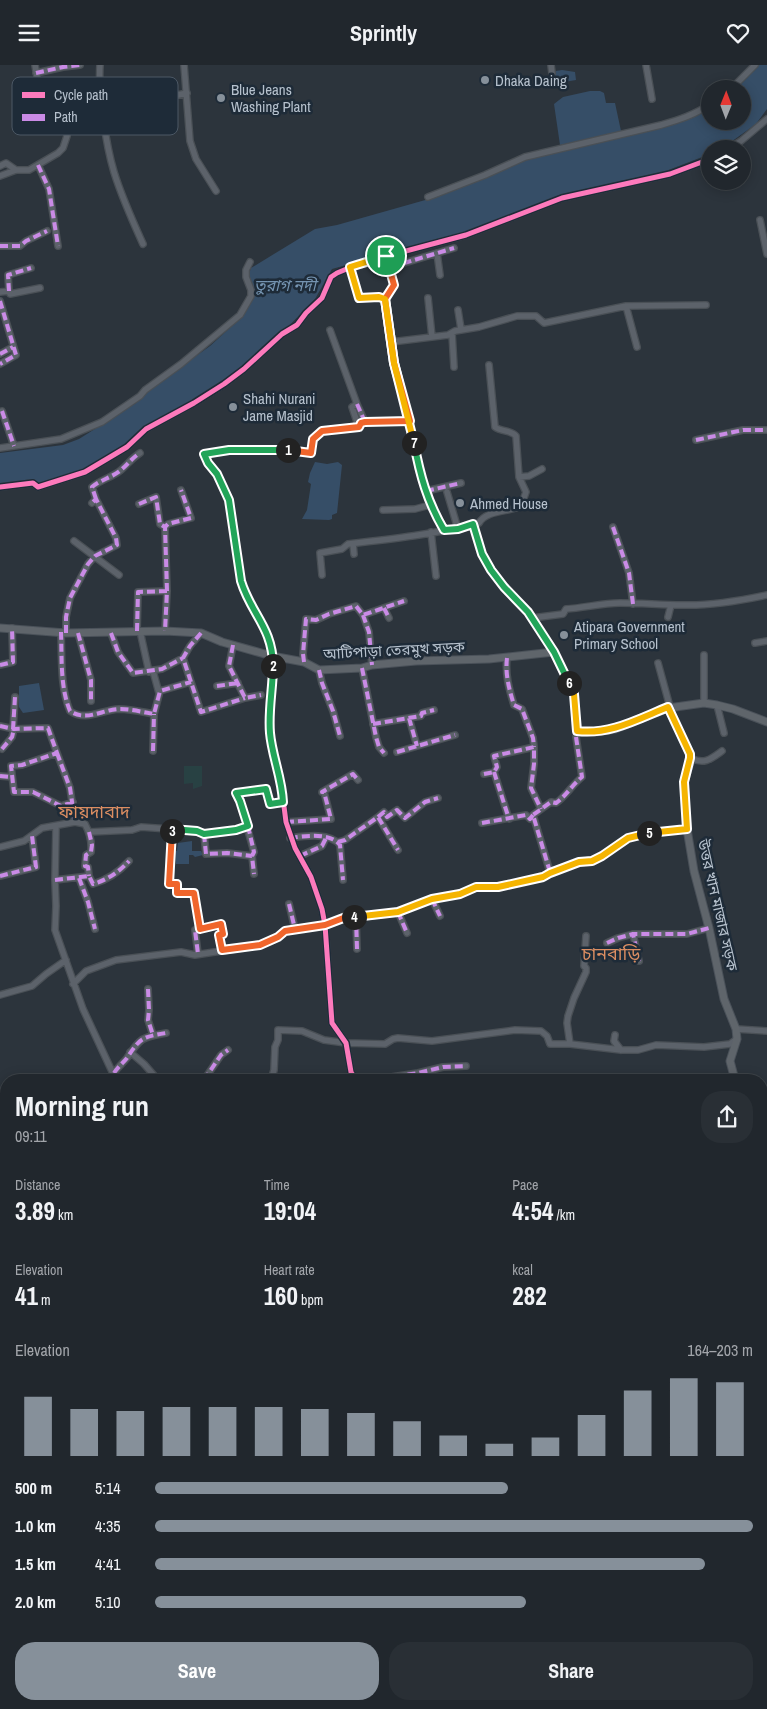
<!DOCTYPE html>
<meta charset="utf-8">
<style>
:root{--surface:#21272d;--page:#292f35;--text:#f1f3f6;--muted:#a2a5aa;--line:#3e4449;--accent:#86909a}
body{margin:0;font-family:"Archivo Narrow","Noto Sans Bengali",sans-serif;background:var(--page);color:var(--text);height:100vh;display:flex;flex-direction:column;font-size:19px;white-space:nowrap}
*{box-sizing:border-box;margin:0}
p{font-size:16px;color:var(--muted)}
.icon{flex:none;width:28px;height:28px;fill:none;stroke:currentColor;stroke-width:2;stroke-linecap:round;stroke-linejoin:round}
.map{position:relative;flex:1;overflow:hidden}
.panel{position:absolute;left:0px;top:1009px;width:768px;height:636px;display:flex;flex-direction:column;background:var(--surface);border-radius:20px 20px 0 0;box-shadow:0 2px 12px #0003,0 0 0 1px var(--line)}
.panel>*{flex:none}
.needle{width:32px;rotate:1deg}
.buttons{position:absolute;left:701px;top:15px;display:grid;gap:10px}
.buttons a{display:grid;place-items:center;width:50px;height:50px;border-radius:50%;background:var(--surface);box-shadow:0 2px 12px #0003,0 0 0 1px var(--line);font-size:25px}
.pin{position:absolute;display:grid;place-items:center;width:42px;height:42px;color:#fff;margin:-21px;border:2px solid #fff;border-radius:50%;box-shadow:0 1px 5px #0007}
.km{position:absolute;width:25px;height:25px;margin:-12px;border-radius:50%;background:#222;color:#fff;font-size:14px;line-height:25px;text-align:center}
.round{display:grid;place-items:center;flex:none;width:52px;height:52px;border-radius:20px;background:var(--page)}
.head{display:flex;align-items:center;justify-content:space-between;height:85px;padding:0 15px}
h1{font-size:28px;font-weight:700;line-height:38px}
.metrics{display:grid;grid-template-columns:repeat(3,1fr);gap:8px;height:85px;padding:5px 15px}
.metrics div{display:grid;align-content:center}
.metrics b{font-size:25px;font-weight:700}
.metrics small{font-size:14px;font-weight:400}
.metrics p{font-size:14px}
.chart{height:140px;padding:10px 15px}
.chart p{display:flex;justify-content:space-between}
.chart svg{width:100%;height:90px;margin-top:5px;stroke:var(--accent);stroke-width:6}
.button{display:flex;gap:10px;margin-top:auto;padding:10px 15px}
.button a{flex:1;height:58px;border-radius:20px;background:var(--accent);color:#fff;font-size:20px;font-weight:700;line-height:58px;text-align:center}
.button a+a{background:var(--page);color:var(--text)}
ul{padding:0 15px;list-style:none;font-size:16px}
li{display:grid;grid-template-columns:80px 60px 1fr;align-items:center;height:38px}
li i{height:12px;border-radius:6px;background:var(--accent)}
header{display:flex;justify-content:space-between;align-items:center;height:65px;padding:0 15px;background:var(--surface);font-size:22px;font-weight:700}
.map>svg:first-child{display:block}
</style>
<header><svg class="icon" aria-label="menu" viewBox="0 0 24 24"><path d="M4 6h16M4 12h16M4 18h16"/></svg>Sprintly<svg class="icon" aria-label="heart" viewBox="0 0 24 24"><path d="M12 20l-8-8c-3-5 5-10 8-4 3-6 11-1 8 4z"/></svg></header>
<div class="map">
<svg width="767" height="1644" viewBox="0 0 767 1644">
<rect width="100%" height="100%" fill="#2c343c"/>
<path fill="#284143" d="M184 701H202V721L193 724V718L184 719Z"/>
<path fill="#364e67" d="M758 0H767V44L756 59 724 82 710 84V89L666 106 513 150 468 166 332 204 315 234 282 268 245 300 183 343 148 362 94 401 68 414 0 422V388L63 380 79 374 136 338 150 324 210 281 243 251 252 236 254 229 248 211 251 203 315 164 337 160 443 130 528 94 674 59 698 50 710 41V56H742V24H735L747 13Z
M562 5 575 7 576 15 552 19 551 15 556 6Z
M590 26H600L604 28 606 38H615L621 66 560 80 554 39 563 32Z
M315 397 327 399 338 397 342 400 337 448 332 450V454L329 455 302 454 307 445 311 419 308 417 310 408Z
M39 618 44 645 23 648 19 642V621Z
M192 776V786H201L203 790 195 792 193 790H189V799H176L175 786H177L178 778Z"/>
<g fill="none" stroke-linecap="round" stroke-linejoin="round">
<g stroke="#4a5056" stroke-width="8">
<path id="minor" d="M35 0 39 23 47 43 63 46 65 54
M100 0C98 28 106 80 114 107 121 130 133 157 143 179
M184 0 190 76 196 94 216 126
M551 0 552 8
M646 0 652 34
M36 8 63 2 80 0
M731 24 755 0
M728 84 741 76 767 54
M38 100 49 124 58 181
M0 101 6 98 16 105
M0 111 16 105H29L58 88 63 83 67 71 65 54 187 28
M428 132 485 110 525 92 661 60C678 55 695 50 710 39
M760 155 767 189
M0 181H20L26 176 47 166
M437 188 440 210
M350 202 359 233 379 232 385 234
M9 226 8 210 31 203
M0 227 9 226 10 229 40 223
M428 233 432 272
M385 234 394 299 409 356 419 406 430 440 444 465
M385 234 394 220 391 202 454 183
M0 236 16 290 0 299
M626 241 637 282
M458 245 461 264
M330 265 357 339 352 342 359 363
M452 268 454 302
M391 277 448 270 455 266 479 262 517 251H536L544 258 626 241 706 240
M0 289 13 282
M357 339 365 357 409 356
M2 346 14 381
M696 375 743 365H767
M0 383 61 374 102 357 140 331 145 325 181 299 240 250 251 231V225L246 212V205L250 197
M519 412 529 411 542 404
M0 422 33 418 38 422 85 407 127 382 146 364 194 338 224 319 244 304 282 269 297 260 306 248 322 233 331 212 337 208 361 198 466 170 562 133 670 109 710 94
M426 426 461 418
M447 427 458 464
M96 434 92 422C100 415 113 412 121 405 128 399 132 393 140 388
M139 439 156 432 160 459 165 462
M383 445 415 444 430 440
M473 459 482 489 491 505 504 522 528 547 554 587
M613 462 629 508 633 539
M431 467 436 511
M74 476 119 510
M353 479 354 489
M322 510 320 488 342 484 348 479C392 474 436 469 479 458 486 445 509 447 521 441L526 427 519 412 516 371C512 365 501 367 495 362L489 300
M167 526 165 462 168 459 191 453 181 425
M384 543 389 553
M363 550 369 567 372 600
M668 552 671 540
M532 553 563 549 566 544C584 543 602 538 620 538 641 538 662 540 682 540 711 541 739 536 767 530
M137 566 138 527 167 526 165 566
M140 566 149 607
M61 567C62 593 60 622 70 646 86 657 101 645 119 644 130 644 143 647 154 649L160 626 191 617
M66 568V552L70 533 88 499 95 491 117 480 116 473 96 434 92 438
M78 568 91 615V636
M111 568 118 587 133 608 162 604 183 593
M201 568 190 581 183 593 201 647 245 633
M755 578 767 576
M233 580 229 601 245 633 261 630
M507 593C505 609 509 624 514 640L522 644 533 673 534 682
M304 597 303 589 306 554 316 555 329 549 356 541 363 550 404 536
M658 598 670 642
M0 600 13 597 12 563
M362 603 376 672 379 682 384 688
M319 605 322 618 333 646 340 671
M153 606 159 628
M217 621 238 618
M704 638V590
M717 640 724 668
M409 653 417 681
M373 659 421 651 422 648 434 645
M0 661 14 664 48 663 57 688 22 700 11 701 14 727H33L61 741 73 737
M13 664 15 632
M2 684 12 672 14 664
M153 686 154 649
M397 687 455 670
M57 688 70 723 75 757
M691 693C704 700 711 694 722 686
M494 707 509 754
M484 709 494 707 497 702 494 691 534 682V699L531 723 541 744
M0 711 12 712
M378 752 384 747 387 752 397 745 405 753 425 737 438 733
M286 757 331 754 324 727H322L353 709 358 715
M482 758 526 750 530 754 533 750
M56 761 55 815 56 841 55 865 83 944 116 1015
M172 764 169 819H177V827L194 828 200 864 195 865 198 889
M89 767 132 765 141 762 197 766C212 772 232 766 248 761
M204 769 206 789 227 788 252 791
M290 773C305 771 330 767 340 780L343 815
M338 777 345 775 378 752 398 785
M0 782 24 776 42 763 75 757 85 759C90 768 92 777 91 787L86 790 85 801 88 802 89 811
M300 791 322 781 326 773
M550 807 533 750 551 737 556 738C566 731 572 720 582 712L576 672 577 667
M254 809 252 791 254 787 240 737 236 728 266 724 271 739 283 737
M0 811 36 802 32 771
M79 813 88 837 95 864
M55 815 89 811 93 819C107 815 119 807 129 796
M432 834 440 851
M289 839 295 864
M398 847 407 868
M356 852 357 884
M200 864 221 859 223 869 219 870 222 885
M607 878 618 873 633 869
M639 896 633 869H687L709 863
M73 919 86 906 116 895 181 887 195 890 260 880 278 872 285 866 325 860 346 852H363L398 847 432 834 460 829 476 822H498L543 812 550 807 579 797 592 795 602 791 628 773 647 769 687 764
M148 924 149 945 148 955 153 970
M0 930 32 921 46 909 66 895
M736 964 767 966
M615 970 614 976 621 985
M570 979 567 958 568 951 574 933 586 907V903L584 901 586 871
M130 987 144 999 158 1015
M114 1008C118 1002 123 998 127 993 140 973 142 972 166 968
M204 1015 221 990 228 985
M271 1015 274 1005 275 982 278 975V965L302 966 324 975 346 978 385 979 393 974 398 973 432 976 515 965 541 966 547 971 550 979H570L621 985H638L656 980 704 982 730 979 737 974
M356 1015 351 1007 346 978 332 958 325 860 322 844 311 812 295 783 286 757 282 726 270 669V654L273 613V595L269 572 244 526 236 490 229 435 217 409 208 399 204 389C239 384 276 383 311 388L313 374 322 366 359 363 361 358 365 357
M372 1015 418 1008 443 1002 466 1001
M761 1026H767
M761 1107 767 1106
M0 1147 6 1146
M761 1160H767
M0 1264 6 1263
M761 1382 767 1383
M767 1438 765 1412 767 1411
M0 1493 6 1495
M767 1522V1525
M0 1539 6 1541
M761 1579 767 1578
M761 1599 767 1597
M0 1601H6
M761 1621 767 1619
M169 1639 176 1644
M230 1639 232 1644
M516 1639 522 1644
M735 1639 737 1644
M713 1642 719 1639
M46 1644 53 1639
M99 1644 103 1639
M453 1644 454 1639
M490 1644 492 1639
M572 1644 575 1639
M617 1644 618 1639"/>
</g>
<g stroke="#4a5159" stroke-width="9">
<path id="major" d="M0 563 66 568 165 566 201 568 222 577 272 591 304 597 319 605 362 603 372 600 416 596 489 594 554 587 574 629 577 667H596L615 664 668 643 704 638 717 640 733 644 767 657
M668 643 690 689V698L684 717 687 764 694 806 709 863 724 934 736 964 737 974 730 996 735 1015
M761 1204 767 1225
M761 1239 767 1237
M0 1393 6 1395"/>
</g>
<use href="#minor" stroke="#5c626a" stroke-width="5.5"/>
<use href="#major" stroke="#5f656b" stroke-width="7"/>
<path stroke="#ca8be6" stroke-width="4" stroke-dasharray="8 4" stroke-linecap="butt" d="M36 8 63 2 80 0
M38 100 49 124 58 181
M0 181H20L26 176 47 166
M9 226 8 210 31 203
M385 234 394 220 391 202 454 183
M0 236 16 290 0 299
M0 289 13 282
M357 339 365 357 409 356
M2 346 14 381
M696 375 743 365H767
M426 426 461 418
M96 434 92 422C100 415 113 412 121 405 128 399 132 393 140 388
M139 439 156 432 160 459 165 462
M613 462 629 508 633 539
M167 526 165 462 168 459 191 453 181 425
M384 543 389 553
M363 550 369 567 372 600
M137 566 138 527 167 526 165 566
M61 567C62 593 60 622 70 646 86 657 101 645 119 644 130 644 143 647 154 649L160 626 191 617
M66 568V552L70 533 88 499 95 491 117 480 116 473 96 434 92 438
M78 568 91 615V636
M111 568 118 587 133 608 162 604 183 593
M201 568 190 581 183 593 201 647 245 633
M233 580 229 601 245 633 261 630
M507 593C505 609 509 624 514 640L522 644 533 673 534 682
M304 597 303 589 306 554 316 555 329 549 356 541 363 550 404 536
M0 600 13 597 12 563
M362 603 376 672 379 682 384 688
M319 605 322 618 333 646 340 671
M217 621 238 618
M409 653 417 681
M373 659 421 651 422 648 434 645
M0 661 14 664 48 663 57 688 22 700 11 701 14 727H33L61 741 73 737
M13 664 15 632
M2 684 12 672 14 664
M153 686 154 649
M397 687 455 670
M57 688 70 723 75 757
M494 707 509 754
M484 709 494 707 497 702 494 691 534 682V699L531 723 541 744
M0 711 12 712
M378 752 384 747 387 752 397 745 405 753 425 737 438 733
M286 757 331 754 324 727H322L353 709 358 715
M482 758 526 750 530 754 533 750
M248 761 254 787 252 791 254 809
M172 764 169 819H177V827L194 828 200 864 195 865 198 889
M89 767 92 780 91 787 86 790 85 801 88 802 89 811
M204 769 206 789 227 788 252 791
M290 773C305 771 330 767 340 780L343 815
M338 777 345 775 378 752 398 785
M300 791 322 781 326 773
M550 807 533 750 551 737 556 738C566 731 572 720 582 712L576 672 577 667
M0 811 36 802 32 771
M79 813 88 837 95 864
M55 815 89 811 93 819C107 815 119 807 129 796
M432 834 440 851
M289 839 295 864
M398 847 407 868
M356 852 357 884
M200 864 221 859 223 869 219 870 222 885
M607 878 618 873 633 869
M639 896 633 869H687L709 863
M148 924 149 945 148 955 153 970
M114 1008C118 1002 123 998 127 993 140 973 142 972 166 968
M204 1015 221 990 228 985
M372 1015 418 1008 443 1002 466 1001
M761 1026H767
M761 1107 767 1106
M761 1160H767
M0 1601H6
M761 1621 767 1619
M735 1639 737 1644
M101 1642 103 1644
M713 1642 719 1639
M490 1644 492 1639"/>
<g stroke="#1e2b38" stroke-width="8">
<path id="cycleway" d="M0 422 33 418 38 422 85 407 127 382 146 364 194 338 224 319 244 304 282 269 297 260 306 248 322 233 331 212 337 208 361 198 466 170 562 133 670 109 710 94
M356 1015 351 1007 346 978 332 958 325 860 322 844 311 812 295 783 286 757 282 726 270 669V654L273 613V595L269 572 244 526 236 490 229 435 217 409 208 399 204 389C239 384 276 383 311 388L313 374 322 366 359 363 361 358 365 357"/>
</g>
<use href="#cycleway" stroke="#fd7abc" stroke-width="5"/>
</g>
<g fill="none" stroke-linecap="round" stroke-linejoin="round">
<g stroke="#fff" stroke-width="10">
<path id="split-1" d="M288 385 311 388 313 374 322 366 359 362 361 358 365 357 410 356 394 298 385 234 394 220 386 191"/>
</g>
<g stroke="#fff" stroke-width="10">
<path id="split-2" d="M273 601C273 563 251 549 241 516L229 435 217 409 208 398 204 389 229 385H288"/>
</g>
<g stroke="#fff" stroke-width="10">
<path id="split-3" d="M172 766V764L197 766 204 769 236 765 248 761 240 736 236 728 266 724 270 739 283 737C282 713 272 691 270 668 268 645 273 623 273 601"/>
</g>
<g stroke="#fff" stroke-width="10">
<path id="split-4" d="M172 766 169 819H177V828H194L200 864 221 859 223 869 219 870 222 885 260 880 278 872 285 866 325 860 346 852H354"/>
</g>
<g stroke="#fff" stroke-width="10">
<path id="split-5" d="M354 852 398 847 432 834 460 829 476 822H498L543 812 550 808 579 797 592 796 602 791 628 773 649 768"/>
</g>
<g stroke="#fff" stroke-width="10">
<path id="split-6" d="M569 618 574 629 577 666C610 670 638 654 668 642L690 689V693L684 717 687 764 649 768"/>
</g>
<g stroke="#fff" stroke-width="10">
<path id="split-7" d="M414 378C420 410 427 436 444 465L458 464 473 459 482 489 491 505 504 522 528 547 554 587 569 618"/>
</g>
<g stroke="#fff" stroke-width="10">
<path id="split-8" d="M386 191 350 202 359 233 379 232 385 234 394 298 414 378"/>
</g>
<use href="#split-1" stroke="#f0652b" stroke-width="6"/>
<use href="#split-2" stroke="#22a559" stroke-width="6"/>
<use href="#split-3" stroke="#22a559" stroke-width="6"/>
<use href="#split-4" stroke="#f0652b" stroke-width="6"/>
<use href="#split-5" stroke="#f5b400" stroke-width="6"/>
<use href="#split-6" stroke="#f5b400" stroke-width="6"/>
<use href="#split-7" stroke="#22a559" stroke-width="6"/>
<use href="#split-8" stroke="#f5b400" stroke-width="6"/>
</g>
<g fill="#86909a" stroke="#1e2b38" stroke-width="2">
<circle cx="485" cy="15" r="5"/>
<circle cx="221" cy="33" r="5"/>
<circle cx="233" cy="342" r="5"/>
<circle cx="460" cy="438" r="5"/>
<circle cx="564" cy="570" r="5"/>
</g>
<g text-anchor="middle" dominant-baseline="central" stroke-width="5" stroke-linejoin="round" paint-order="stroke">
<g font-size="15" fill="#b6c1cd" stroke="#1e2b38" text-anchor="start">
<text x="495" y="15">Dhaka Daing</text>
<text x="231" y="24">Blue Jeans<tspan x="231" dy="17">Washing Plant</tspan></text>
<text x="243" y="333">Shahi Nurani<tspan x="243" dy="17">Jame Masjid</tspan></text>
<text x="470" y="438">Ahmed House</text>
<text x="574" y="561">Atipara Government<tspan x="574" dy="17">Primary School</tspan></text>
</g>
<g font-size="15" fill="#b6c1cd" stroke="#1e2b38">
<text transform="translate(394 585) rotate(-3)">আটিপাড়া তেরমুখ সড়ক</text>
<text transform="translate(718 840) rotate(77)">উত্তর খান মাজার সড়ক</text>
</g>
<g font-size="16" font-style="italic" fill="#7594b1" stroke="#1e2b38">
<text x="285" y="220">তুরাগ নদী</text>
</g>
<g font-size="18" fill="#dc8e62" stroke="#1e2b38">
<text x="94" y="746">ফায়দাবাদ</text>
<text x="611" y="888">চানবাড়ি</text>
</g>
</g>
<rect x="12" y="12" width="166" height="58" rx="8" fill="#1e2b38" stroke="#4c5865" stroke-width="1"/>
<rect x="22" y="27" width="23" height="6" fill="#fd7abc"/>
<rect x="22" y="49" width="23" height="7" fill="#ca8be6"/>
<g font-size="14" fill="#b6c1cd">
<text x="54" y="35">Cycle path</text>
<text x="54" y="57">Path</text>
</g>
</svg>
<div class="buttons">
<a><svg class="needle" viewBox="-14 -14 28 28"><path d="M0-13l5 13h-10z" fill="#e53935"/><path d="M0 13l5-13h-10z" fill="#a2a5aa"/></svg></a>
<a><svg class="icon" aria-label="layers" viewBox="0 0 24 24"><path d="M12 4l9 5-9 5-9-5zM3 14l9 5 9-5"/></svg></a>
</div>
<div class="pin" style="left:386px;top:191px;background:#1e9e55"><svg class="icon" aria-label="arrive" viewBox="0 0 24 24"><path d="M6 21V4h12l-3 4 3 4H6"/></svg></div>
<b class="km" style="left:288px;top:385px">1</b>
<b class="km" style="left:273px;top:601px">2</b>
<b class="km" style="left:172px;top:766px">3</b>
<b class="km" style="left:354px;top:852px">4</b>
<b class="km" style="left:649px;top:768px">5</b>
<b class="km" style="left:569px;top:618px">6</b>
<b class="km" style="left:414px;top:378px">7</b>
<section class="panel">
<div class="head"><div><h1>Morning run</h1><p>09:11</p></div><a class="round"><svg class="icon" aria-label="share" viewBox="0 0 24 24"><path d="M12 15V3M7 8l5-5 5 5M5 13v7h14v-7"/></svg></a></div>
<div class="metrics">
<div><p>Distance</p><b>3.89<small> km</small></b></div>
<div><p>Time</p><b>19:04</b></div>
<div><p>Pace</p><b>4:54<small> /km</small></b></div>
</div>
<div class="metrics">
<div><p>Elevation</p><b>41<small> m</small></b></div>
<div><p>Heart rate</p><b>160<small> bpm</small></b></div>
<div><p>kcal</p><b>282</b></div>
</div>
<div class="chart"><p><span>Elevation</span>164–203 m</p>
<svg viewBox="0 0 160 44" preserveAspectRatio="none"><path d="M5 44V15M15 44V21M25 44V22M35 44V20M45 44V20M55 44V20M65 44V21M75 44V23M85 44V27M95 44V34M105 44V38M115 44V35M125 44V24M135 44V12M145 44V6M155 44V8"/></svg>
</div>
<ul>
<li><b>500 m</b>5:14<i style="width:59%"></i></li>
<li><b>1.0 km</b>4:35<i style="width:100%"></i></li>
<li><b>1.5 km</b>4:41<i style="width:92%"></i></li>
<li><b>2.0 km</b>5:10<i style="width:62%"></i></li>
</ul>
<div class="button"><a>Save</a><a>Share</a></div>
</section>
</div>
